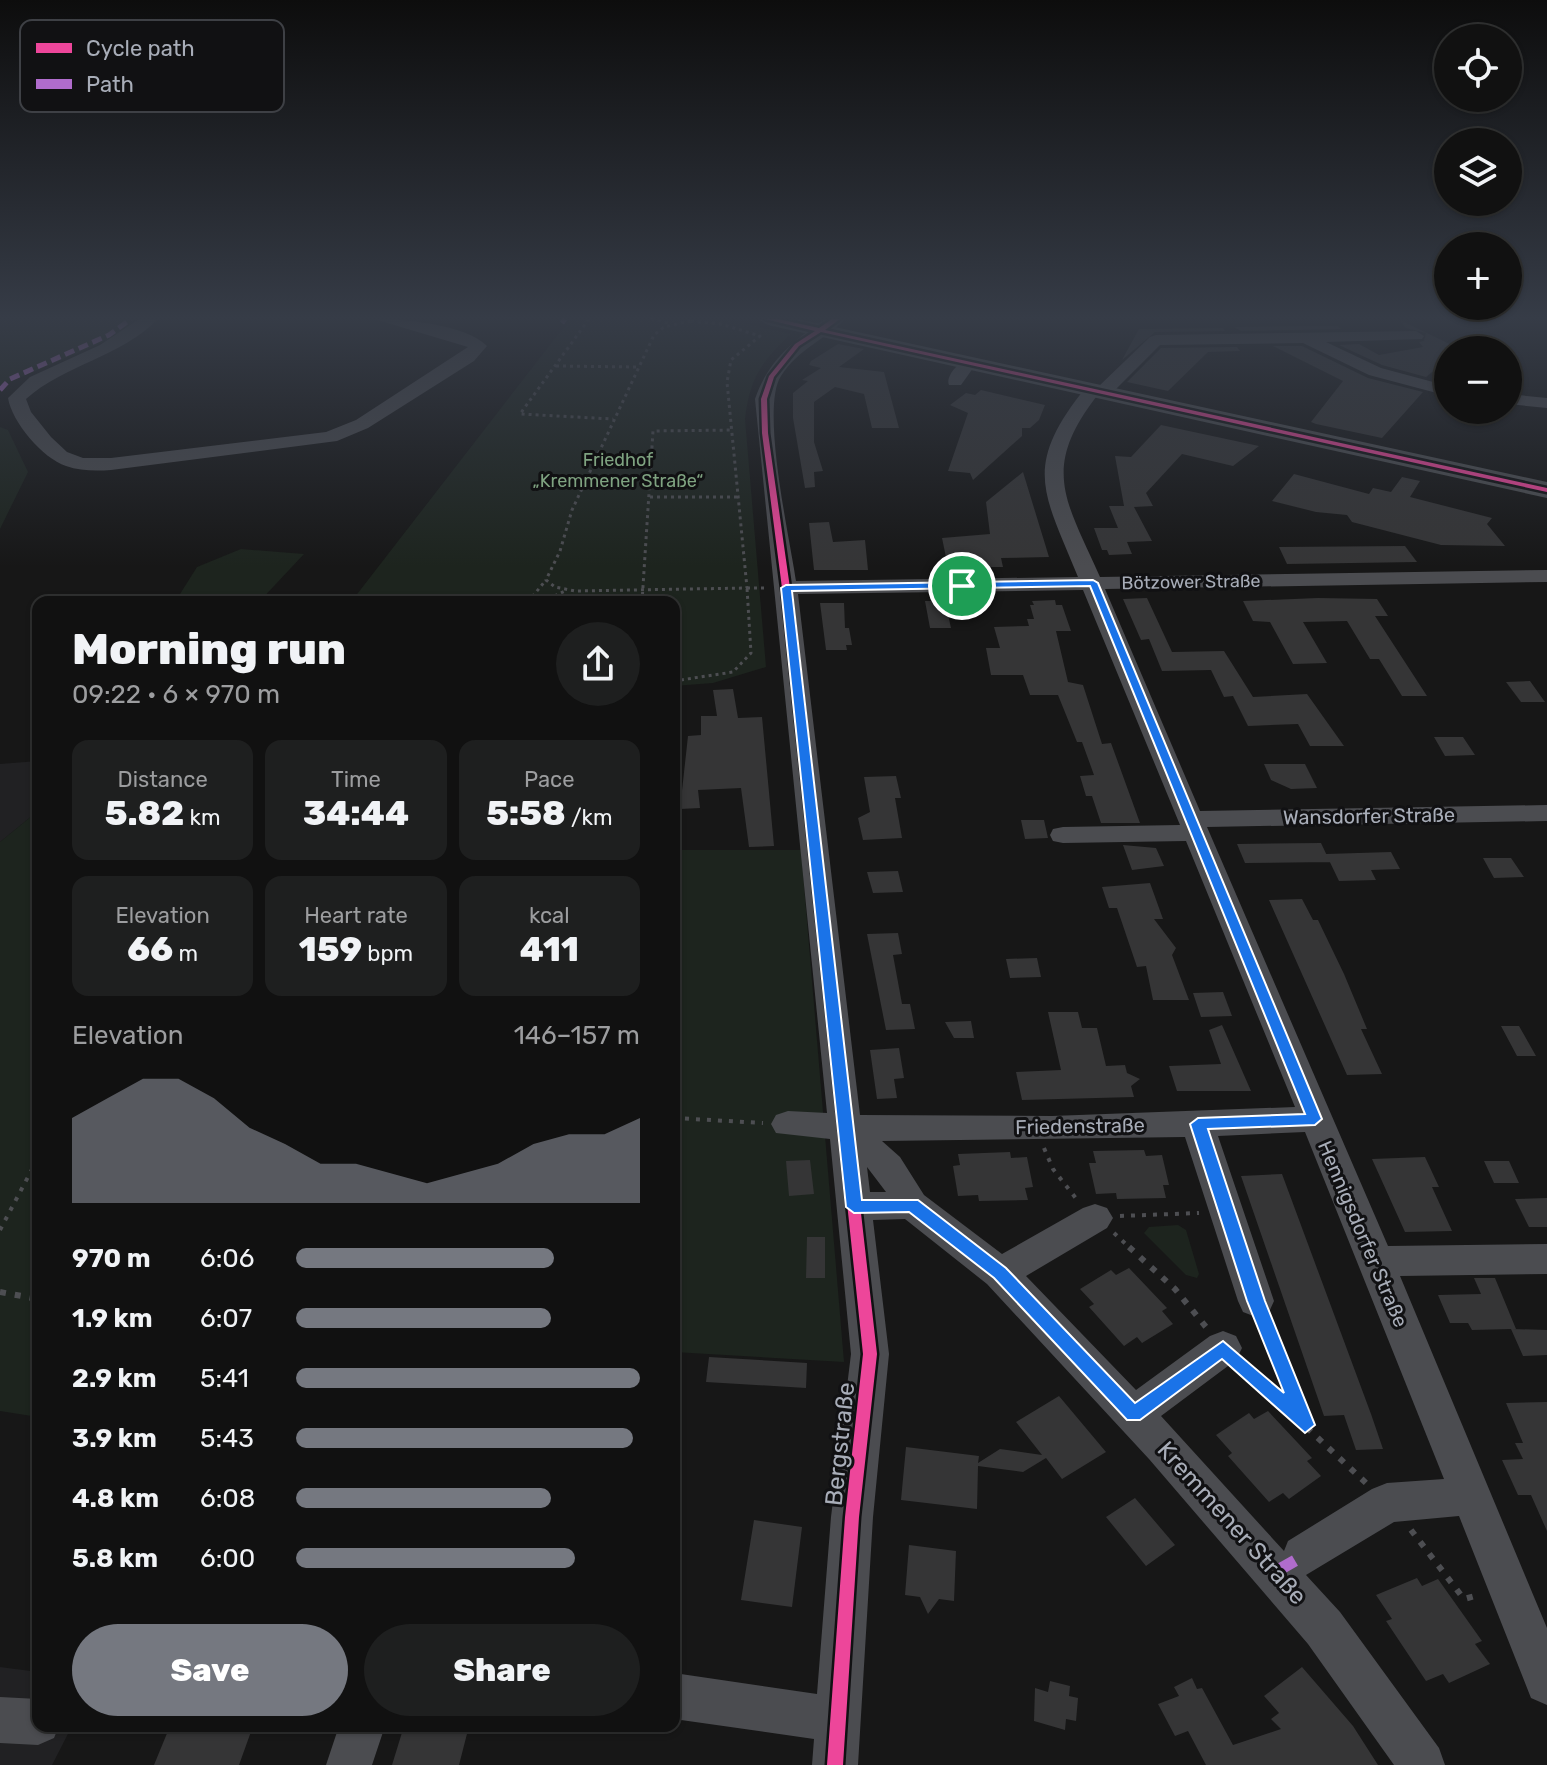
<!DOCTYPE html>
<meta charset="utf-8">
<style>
:root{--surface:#111;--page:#1e1f1f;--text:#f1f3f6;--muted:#9c9d9f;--line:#303131;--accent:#757880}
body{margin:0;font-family:Rubik,sans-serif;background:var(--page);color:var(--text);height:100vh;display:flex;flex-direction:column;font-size:30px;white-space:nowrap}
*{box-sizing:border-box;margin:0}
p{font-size:26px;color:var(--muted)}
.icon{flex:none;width:44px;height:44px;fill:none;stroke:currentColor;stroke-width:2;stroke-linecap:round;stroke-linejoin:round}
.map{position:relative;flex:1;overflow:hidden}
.drawer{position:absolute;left:32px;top:596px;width:648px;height:1136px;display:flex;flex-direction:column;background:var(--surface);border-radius:16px;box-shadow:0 2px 6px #0004,0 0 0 2px var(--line)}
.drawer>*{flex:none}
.controls{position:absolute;left:1434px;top:24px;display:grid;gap:16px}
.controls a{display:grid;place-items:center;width:88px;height:88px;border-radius:50%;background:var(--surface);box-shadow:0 2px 6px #0004,0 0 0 2px var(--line);font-size:40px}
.pin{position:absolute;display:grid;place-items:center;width:68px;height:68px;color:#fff;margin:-34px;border:4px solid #fff;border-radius:50%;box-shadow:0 2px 8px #0007}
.round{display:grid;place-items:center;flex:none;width:84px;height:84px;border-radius:42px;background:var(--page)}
.head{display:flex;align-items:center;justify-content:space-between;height:136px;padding:0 40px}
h1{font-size:44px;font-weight:800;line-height:60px}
.metrics{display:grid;grid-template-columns:repeat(3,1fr);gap:12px;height:136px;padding:8px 40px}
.metrics div{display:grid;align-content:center;border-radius:16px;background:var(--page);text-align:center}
.metrics b{font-size:34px;font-weight:800}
.metrics small{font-size:22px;font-weight:400}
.metrics p{font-size:22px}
.chart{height:224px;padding:16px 40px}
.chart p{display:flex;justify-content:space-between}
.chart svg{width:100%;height:144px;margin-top:8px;fill:var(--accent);opacity:.7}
.primary-button{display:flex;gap:16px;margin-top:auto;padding:16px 40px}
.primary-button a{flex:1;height:92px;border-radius:48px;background:var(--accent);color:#fff;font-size:32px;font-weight:800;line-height:92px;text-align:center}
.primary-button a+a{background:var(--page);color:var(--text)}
ul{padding:0 40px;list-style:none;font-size:26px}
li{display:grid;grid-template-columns:128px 96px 1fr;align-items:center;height:60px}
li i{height:20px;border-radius:10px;background:var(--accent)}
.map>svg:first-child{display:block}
</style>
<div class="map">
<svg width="1547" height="1765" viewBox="0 0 1547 1765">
<rect width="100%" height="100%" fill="#171717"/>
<path fill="#212123" d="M38 761V811L0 842V764Z
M0 1667 38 1672V1726H72L52 1765H0Z"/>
<path fill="#1d241e" d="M0 319H137L108 340 0 386Z
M570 319H725L791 334C761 362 750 378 745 419L766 667 713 683 674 686V602H351Z
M0 427 8 430 28 472 0 529Z
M241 549 304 554 259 602H175L197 567Z
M38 811V1417L0 1411V842Z
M674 850H801L844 1362 674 1352Z
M1178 1225 1186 1230 1199 1274 1197 1278 1186 1275 1144 1233 1149 1227Z"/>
<path fill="#353536" d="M1400 320 1460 349 1448 350V359L1426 377 1382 365 1339 345 1359 344 1379 355 1423 347 1419 342 1424 341 1426 333 1406 328Z
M1312 326H1338L1341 329 1241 331 1234 327Z
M1223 328 1225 331 1155 332 1122 360 1139 329Z
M838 344 864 349 839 367 884 372 899 428H872L864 394 835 387 814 402V442L823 471 814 472 815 487 805 488 793 418V393L808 381 802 380 821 368 809 365 811 361Z
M1273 346H1302L1368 378 1423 392 1382 438 1316 424 1311 422 1343 381Z
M1237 347 1240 351 1208 352 1168 391 1127 382 1161 348Z
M981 390 1045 405 1039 420 1030 428H1022V436L973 480 970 473 948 471 968 413 950 405 966 393 975 395Z
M1161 425 1259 446 1233 466 1182 454 1146 493 1153 506 1134 507 1152 541 1127 542 1132 554 1109 555 1107 550H1102L1094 528H1118L1109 506H1124L1115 456 1131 457Z
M1023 472 1049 557 1001 558 1003 567H948L942 538 990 534 986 502Z
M1294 474 1369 494 1373 488 1391 492 1402 477 1420 481 1410 497 1492 518 1487 524 1505 546 1441 545 1352 522 1347 515 1316 512 1272 501Z
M829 522 833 542 865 540 868 570H814L809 523Z
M1405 546 1417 562 1287 564 1279 547Z
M1147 598 1172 652 1224 651 1253 697 1307 694 1344 746H1310L1298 724 1248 726 1233 696 1224 697 1211 670 1162 671 1149 639 1141 640 1123 599Z
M1318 598 1377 599 1388 616H1375L1427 696H1402L1379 659H1370L1347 621 1303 622 1327 663 1293 664 1270 622 1253 621 1243 601Z
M1055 600 1056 605H1062L1071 631H1056L1068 682 1083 685 1102 744 1111 743 1140 823H1101L1092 796H1086L1080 776 1094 775 1082 742H1077L1058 695H1030L1023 675H991L986 648H1000L994 627 1029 626 1027 619H1034L1030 605H1034L1032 601Z
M925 601H945L951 628H930Z
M820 603H844L845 628H849L852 645H846L847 650H826Z
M1530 681 1545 702H1521L1506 682Z
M733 689 738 718 762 717 774 846 749 847 741 788 698 790 700 808 680 809 688 736 701 735V716H717L713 690Z
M1434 737H1463L1475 755 1445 756Z
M1264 764H1305L1317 788 1291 789 1271 780Z
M896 776 901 798H895L902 838 863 840 858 818 870 812 864 777Z
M1021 820H1044L1048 838 1025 839Z
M1321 843 1330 862 1245 863 1237 844Z
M1123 845 1156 848 1164 866 1132 870Z
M1391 852 1400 869 1371 870 1376 880 1339 881 1326 854Z
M1483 858H1511L1524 877 1494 878Z
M898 871 903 892 873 893 867 872Z
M1150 883 1163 919H1154L1176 948 1172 955 1189 1000H1153L1146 966 1137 967 1117 908H1109L1102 887Z
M1302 899 1313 920H1318L1344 974 1367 1029H1361L1382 1074 1347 1075 1269 900Z
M898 933 902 954 893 955 902 1004H910L915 1029 886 1030 867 934Z
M1037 958 1041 977 1010 978 1006 959Z
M1223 992 1232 1016 1201 1017 1193 993Z
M1048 1012H1078L1082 1028H1097L1106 1066 1125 1065 1127 1073 1140 1079 1131 1086 1134 1097 1022 1100 1016 1072 1061 1070Z
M971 1021 974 1038H954L945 1022Z
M1222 1025 1251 1091H1177L1169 1066 1221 1064 1209 1030Z
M1501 1026H1519L1536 1056H1517Z
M899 1048 904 1078 894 1079 897 1098 877 1099 870 1050Z
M1144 1150 1146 1156 1162 1155 1169 1185H1163L1166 1198 1117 1199 1116 1193 1096 1194 1089 1163H1096L1093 1151Z
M1010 1152 1011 1158 1027 1157 1033 1187 1025 1188 1028 1200 979 1201 978 1195 958 1196 953 1166 960 1165 958 1154Z
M1425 1157 1439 1187H1432L1452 1231 1405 1232 1372 1159Z
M810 1160 814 1194 789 1196 786 1161Z
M1484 1161H1509L1519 1183H1494Z
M1282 1174 1371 1414 1383 1449 1356 1450 1344 1415 1324 1416 1241 1176Z
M1547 1198V1227H1529L1515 1199Z
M807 1237H825V1278H806Z
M1129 1268 1167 1308 1162 1311 1173 1324 1142 1343 1137 1337 1124 1346 1089 1307 1094 1304 1080 1289 1111 1270 1116 1275Z
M1474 1278H1495L1516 1329H1512L1547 1330V1355L1523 1356 1511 1329 1472 1330 1468 1323H1450L1438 1295 1481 1294Z
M709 1357 807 1363 806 1388 706 1382Z
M1059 1396 1106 1452 1062 1479 1046 1458 1023 1472 978 1466 977 1509 901 1500 906 1447 979 1456 978 1463 1000 1449 1042 1455 1016 1422Z
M1547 1402V1531L1531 1495H1518L1502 1460 1523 1459 1515 1443H1523L1506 1403Z
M1268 1411 1312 1458 1307 1461 1321 1476 1289 1499 1283 1493 1269 1502 1228 1456 1232 1453 1216 1435 1249 1413 1254 1419Z
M1135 1498 1175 1545 1146 1566 1106 1517Z
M754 1520 802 1527 792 1607 741 1600Z
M909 1545 956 1551 954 1601 939 1599 928 1614 920 1597 905 1595Z
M1417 1578 1422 1586 1438 1579 1482 1641 1475 1644 1490 1664 1449 1683 1443 1674 1426 1681 1386 1621 1392 1619 1376 1595Z
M1302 1667 1353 1726 1378 1765H1206L1188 1731 1175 1736 1158 1704 1179 1696 1174 1687 1192 1678 1197 1689 1202 1688 1233 1745 1281 1729 1271 1719 1279 1713 1264 1696Z
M1050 1681 1070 1686 1069 1696 1078 1698 1076 1721 1066 1719 1065 1730 1034 1721 1035 1688 1048 1692Z
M170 1726H253L239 1765H154Z
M404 1726H469L459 1765H392Z"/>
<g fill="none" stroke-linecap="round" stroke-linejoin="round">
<path stroke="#4d4e52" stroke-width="3" stroke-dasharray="3 4" stroke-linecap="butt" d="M589 319 520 414 613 419
M651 319 668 323
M691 321 721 324 760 336 731 360 727 382 747 588 575 591 555 587 546 580 560 551 572 510 654 335 664 327Z
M556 366 637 367
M650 497H737
M747 588H764
M528 602 546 580
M542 602 565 591
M642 602 653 431 733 430
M674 681 733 672 751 653 747 588"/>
<path stroke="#4d4e52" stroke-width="4" stroke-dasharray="4 7" stroke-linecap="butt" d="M674 1118 763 1123
M1044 1148 1053 1169 1078 1201
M1120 1216 1199 1213
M0 1230 38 1158
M1114 1233 1131 1249"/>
<path stroke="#4d4e52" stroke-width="6" stroke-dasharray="6 9" stroke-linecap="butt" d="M1129 1247 1175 1289 1206 1327
M0 1292 38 1299
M1264 1322 1304 1421
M1241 1366 1366 1483
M1411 1530 1464 1599 1479 1595"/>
<path fill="#4b4c50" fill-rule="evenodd" d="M139 319H158C121 357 64 365 26 399L31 412 51 437 67 452 83 458H111L326 432 356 420 468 347 374 319C404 319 465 324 487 346L474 361 368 428 337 441 111 470C96 471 80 471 66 466 42 458 12 422 8 398L30 377 100 345Z
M825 319H845C824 341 799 348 781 376 760 408 790 539 796 581L1078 577C1043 491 1022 467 1086 387H1098L1150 337 1156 335 1416 331 1424 336 1422 339 1326 342 1381 368 1448 386V396L1369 375 1303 343 1160 345 1108 397H1096C1040 470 1067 502 1100 577L1547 570V582L1105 589 1200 811 1547 805V821L1207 827 1388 1246 1547 1244V1274L1400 1276 1547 1628V1705L1531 1698 1459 1516 1394 1522 1306 1575 1340 1612 1439 1748 1445 1765H1394L1308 1644 1149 1459 987 1284 905 1219 873 1220 889 1354 873 1517 858 1765H812L814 1739 674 1719V1673L817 1694 831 1517 851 1354 830 1139 776 1133 771 1124 776 1115 788 1111 827 1113 755 399C768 361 793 341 825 319ZM1083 590 1180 825 1063 827 1053 829 1050 835 1053 841 1063 843 1186 841 1295 1107 1052 1116 860 1115 798 594ZM1305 1132 1444 1479 1387 1483 1372 1489 1288 1541 1284 1551 1161 1416 1236 1360 1242 1348 1236 1336 1223 1331 1210 1336 1136 1390 1026 1276 1107 1228 1113 1218 1107 1208 1095 1204 1083 1208 1002 1254 924 1195 900 1157 882 1141 1185 1137 1238 1301 1243 1312 1256 1317 1269 1312 1274 1301 1218 1136ZM867 1167 886 1192H870Z
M968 359 976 364 961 385H949C945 377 959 361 968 359Z
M1508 394 1547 398V408L1508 404Z
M0 1697 38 1699V1726H59L54 1738 38 1745 0 1743Z
M339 1726H385L372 1765H326Z"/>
<path fill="#4d4f52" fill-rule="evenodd" d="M758 319H798L1547 482V498L768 325Z"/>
<path stroke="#b06ccc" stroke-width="5" stroke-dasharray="10 5" stroke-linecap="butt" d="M562 323 565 319
M0 390 10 379 109 335 131 319"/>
<path stroke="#b06ccc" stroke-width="12" stroke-dasharray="23 12" stroke-linecap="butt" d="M1275 1572 1303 1556"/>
<g stroke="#111113" stroke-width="5">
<path id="cycleway" d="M765 319H778L819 328 832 319H840L825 330 1547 488V492L821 332 799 346 774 377 767 399 768 433 790 588 877 1354 859 1517 843 1765H827L845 1517 863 1354 782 588 762 433 761 399 769 376 795 344 815 331Z"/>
</g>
<use href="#cycleway" fill="#ed469a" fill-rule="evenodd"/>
</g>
<linearGradient id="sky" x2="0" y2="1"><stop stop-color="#0d0d0d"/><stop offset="0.56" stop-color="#363c47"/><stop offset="1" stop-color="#363c47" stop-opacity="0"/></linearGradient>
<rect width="1547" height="567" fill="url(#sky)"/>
<path fill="#1a73e8" stroke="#fff" stroke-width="2" fill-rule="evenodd" d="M1093 580 1098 583 1322 1119 1315 1125 1208 1129 1265 1301 1315 1425 1305 1433 1222 1359 1140 1420H1127L994 1278 909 1212 854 1213 846 1207 781 588 786 585ZM1090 586 1305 1114 1198 1118 1190 1124 1247 1301 1284 1393 1223 1341 1135 1403 1006 1268 918 1200H862L792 591Z"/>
<g text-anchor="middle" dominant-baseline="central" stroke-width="6" stroke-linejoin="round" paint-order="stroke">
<g font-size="18" fill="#7fa381" stroke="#111113">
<text x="618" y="460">Friedhof<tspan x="618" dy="21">„Kremmener Straße“</tspan></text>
</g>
<g font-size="18" fill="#a8adb8" stroke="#111113">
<text transform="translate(1191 582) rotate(-1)">Bötzower Straße</text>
</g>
<g font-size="20" fill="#a8adb8" stroke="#111113">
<text transform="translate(1369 816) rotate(-1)">Wansdorfer Straße</text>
<text transform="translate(1080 1126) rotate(-1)">Friedenstraße</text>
<text transform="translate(1363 1234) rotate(67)">Hennigsdorfer Straße</text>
</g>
<g font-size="24" fill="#a8adb8" stroke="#111113">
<text transform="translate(840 1444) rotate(-84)">Bergstraße</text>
<text transform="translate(1232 1523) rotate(48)">Kremmener Straße</text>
</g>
</g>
<rect x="20" y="20" width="264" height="92" rx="12" fill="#111113" stroke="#3e4045" stroke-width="2"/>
<rect x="36" y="43" width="36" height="10" fill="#ed469a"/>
<rect x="36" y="79" width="36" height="10" fill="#b06ccc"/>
<g font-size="22" fill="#a8adb8">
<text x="86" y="56">Cycle path</text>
<text x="86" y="92">Path</text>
</g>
</svg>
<div class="controls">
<a><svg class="icon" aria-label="locate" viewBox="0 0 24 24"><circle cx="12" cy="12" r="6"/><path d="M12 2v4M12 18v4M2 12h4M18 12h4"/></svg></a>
<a><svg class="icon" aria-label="layers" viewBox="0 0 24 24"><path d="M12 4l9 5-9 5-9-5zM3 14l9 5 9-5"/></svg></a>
<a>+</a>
<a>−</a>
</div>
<div class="pin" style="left:962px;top:586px;background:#1e9e55"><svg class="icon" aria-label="arrive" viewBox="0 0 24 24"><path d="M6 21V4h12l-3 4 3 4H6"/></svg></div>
<section class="drawer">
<div class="head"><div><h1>Morning run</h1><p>09:22 · 6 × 970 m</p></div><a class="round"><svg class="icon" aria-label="share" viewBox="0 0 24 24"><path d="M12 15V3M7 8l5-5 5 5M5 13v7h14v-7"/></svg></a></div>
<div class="metrics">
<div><p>Distance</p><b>5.82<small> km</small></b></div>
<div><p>Time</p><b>34:44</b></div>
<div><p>Pace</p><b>5:58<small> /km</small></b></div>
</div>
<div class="metrics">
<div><p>Elevation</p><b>66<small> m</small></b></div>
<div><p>Heart rate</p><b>159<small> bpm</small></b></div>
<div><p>kcal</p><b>411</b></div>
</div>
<div class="chart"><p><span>Elevation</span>146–157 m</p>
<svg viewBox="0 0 160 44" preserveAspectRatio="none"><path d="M0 44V18L10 12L20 6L30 6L40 12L50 21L60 26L70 32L80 32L90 35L100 38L110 35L120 32L130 26L140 23L150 23L160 18V44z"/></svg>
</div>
<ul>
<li><b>970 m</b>6:06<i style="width:75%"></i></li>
<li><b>1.9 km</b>6:07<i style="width:74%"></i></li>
<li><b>2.9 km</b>5:41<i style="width:100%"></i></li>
<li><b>3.9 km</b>5:43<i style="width:98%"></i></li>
<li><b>4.8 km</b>6:08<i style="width:74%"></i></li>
<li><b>5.8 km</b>6:00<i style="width:81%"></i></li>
</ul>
<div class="primary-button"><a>Save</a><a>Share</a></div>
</section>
</div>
